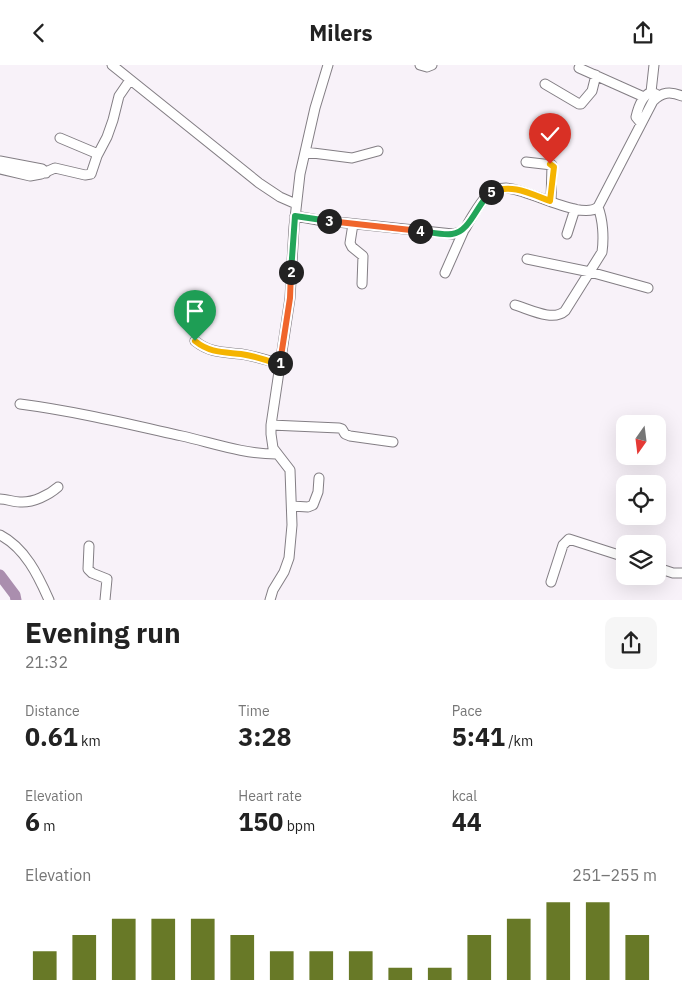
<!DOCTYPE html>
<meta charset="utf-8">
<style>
:root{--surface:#fff;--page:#f6f6f6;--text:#222;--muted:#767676;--accent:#687927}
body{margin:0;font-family:"IBM Plex Sans",sans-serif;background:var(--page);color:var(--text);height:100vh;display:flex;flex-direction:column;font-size:19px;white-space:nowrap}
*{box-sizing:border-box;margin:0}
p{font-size:16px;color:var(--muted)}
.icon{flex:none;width:28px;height:28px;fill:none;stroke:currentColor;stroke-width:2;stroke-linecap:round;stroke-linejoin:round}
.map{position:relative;height:535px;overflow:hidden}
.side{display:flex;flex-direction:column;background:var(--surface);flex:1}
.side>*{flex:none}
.needle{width:32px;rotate:194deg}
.fabs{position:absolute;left:616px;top:350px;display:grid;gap:10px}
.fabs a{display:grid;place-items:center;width:50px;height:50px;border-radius:10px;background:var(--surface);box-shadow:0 5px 20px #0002;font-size:25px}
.pin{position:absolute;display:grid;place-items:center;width:42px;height:42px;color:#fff;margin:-51px -21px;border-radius:50% 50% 50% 0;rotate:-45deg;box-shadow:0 0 5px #0007}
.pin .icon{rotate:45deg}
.km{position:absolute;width:25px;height:25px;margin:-12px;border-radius:50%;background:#222;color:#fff;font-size:14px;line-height:25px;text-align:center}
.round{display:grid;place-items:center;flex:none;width:52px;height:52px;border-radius:10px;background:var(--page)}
.headline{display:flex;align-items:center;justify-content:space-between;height:85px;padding:0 25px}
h1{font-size:28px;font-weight:800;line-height:38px}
.stats{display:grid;grid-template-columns:repeat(3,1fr);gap:8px;height:85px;padding:5px 25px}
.stats div{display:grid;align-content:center}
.stats b{font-size:25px;font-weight:800}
.stats small{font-size:14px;font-weight:400}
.stats p{font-size:14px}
.chart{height:140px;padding:10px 25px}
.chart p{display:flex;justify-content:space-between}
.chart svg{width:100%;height:90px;margin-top:5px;stroke:var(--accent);stroke-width:6}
header{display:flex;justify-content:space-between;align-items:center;height:65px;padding:0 25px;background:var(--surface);font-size:22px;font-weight:800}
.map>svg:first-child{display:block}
</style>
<header><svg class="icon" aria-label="back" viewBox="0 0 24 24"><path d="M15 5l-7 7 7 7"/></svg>Milers<svg class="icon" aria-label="share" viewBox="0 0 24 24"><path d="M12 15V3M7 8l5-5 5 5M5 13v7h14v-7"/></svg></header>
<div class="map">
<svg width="682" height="535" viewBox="0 0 682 535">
<rect width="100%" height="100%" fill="#f8f2f9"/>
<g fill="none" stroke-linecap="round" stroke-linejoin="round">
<path stroke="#aa8eae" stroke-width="11" d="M0 510 15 530 16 535"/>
<g stroke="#837e84" stroke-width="11">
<path id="minor" d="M112 0 259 118 280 132 296 139
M420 0 427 2 432 0
M654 0 651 27 656 29
M579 3 644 32
M545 19 579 39H581L592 26 596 10
M641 58 636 52C638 43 642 31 651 27
M60 73 98 89
M305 87 352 93 378 86
M0 96 42 104 46 108
M526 97 552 100 551 136
M0 104 30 111 41 109 55 103 85 110 91 109 97 91 107 72 113 55 119 31 130 15
M295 151 318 155 453 169C456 168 461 167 464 165 466 163 468 158 470 155 479 141 487 123 506 123 529 124 582 156 598 142L653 36C662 27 670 26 682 31
M353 159 350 178 352 182 363 191 362 219
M567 169 575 144
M527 194 590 207 648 223
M445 208 464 165
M515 240C529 244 553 257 565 246L602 187C604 173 603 155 598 142
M195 276C210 288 223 287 241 289 254 291 267 295 280 299
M20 339C74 346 128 359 182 371 213 378 243 389 276 389
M271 360 339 363 342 364 345 369 350 371 393 377
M0 434C7 434 13 437 20 437 33 438 49 430 58 422
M292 441 308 442 313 440 318 427 319 413
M0 470C25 483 38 510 49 535
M89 481 88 504 92 508 107 514 105 535
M658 503 673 508H682
M551 517 563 480 569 474 625 492
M270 535 273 525 284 507 289 493 292 460 290 405 273 383 271 369V360L290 233 294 162 300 109 315 43 328 0"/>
</g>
<use href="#minor" stroke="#fff" stroke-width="9"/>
</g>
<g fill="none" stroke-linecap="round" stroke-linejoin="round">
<g stroke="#fff" stroke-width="10">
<path id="split-1" d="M195 276C210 288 223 287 241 289 254 291 267 295 280 300V298"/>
</g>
<g stroke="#fff" stroke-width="10">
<path id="split-2" d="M280 298 290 233 291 207"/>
</g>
<g stroke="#fff" stroke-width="10">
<path id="split-3" d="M291 207 295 151 329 156"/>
</g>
<g stroke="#fff" stroke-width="10">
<path id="split-4" d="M329 156 420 166"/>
</g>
<g stroke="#fff" stroke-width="10">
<path id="split-5" d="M420 166C430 167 441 170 452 169 470 167 477 139 491 127"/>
</g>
<g stroke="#fff" stroke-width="10">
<path id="split-6" d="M491 127C511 118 531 129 550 136L554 102 550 99"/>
</g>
<use href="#split-1" stroke="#f5b400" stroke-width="6"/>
<use href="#split-2" stroke="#f0652b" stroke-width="6"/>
<use href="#split-3" stroke="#22a559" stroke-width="6"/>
<use href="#split-4" stroke="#f0652b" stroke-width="6"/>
<use href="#split-5" stroke="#22a559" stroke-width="6"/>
<use href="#split-6" stroke="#f5b400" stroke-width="6"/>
</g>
</svg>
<div class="fabs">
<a><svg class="needle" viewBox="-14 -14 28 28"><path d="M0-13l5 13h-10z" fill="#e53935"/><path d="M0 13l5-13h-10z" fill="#767676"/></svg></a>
<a><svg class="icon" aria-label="locate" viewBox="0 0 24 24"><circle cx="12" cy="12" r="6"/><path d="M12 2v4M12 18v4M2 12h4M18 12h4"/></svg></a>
<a><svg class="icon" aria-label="layers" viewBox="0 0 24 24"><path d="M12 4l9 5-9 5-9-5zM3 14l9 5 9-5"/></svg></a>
</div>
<div class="pin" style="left:195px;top:276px;background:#1e9e55"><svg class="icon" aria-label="arrive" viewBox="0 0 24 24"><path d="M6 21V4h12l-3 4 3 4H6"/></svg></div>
<div class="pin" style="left:550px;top:99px;background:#d93025"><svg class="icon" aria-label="check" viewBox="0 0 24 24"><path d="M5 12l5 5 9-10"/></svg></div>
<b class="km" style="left:280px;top:298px">1</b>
<b class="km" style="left:291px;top:207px">2</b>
<b class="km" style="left:329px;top:156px">3</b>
<b class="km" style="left:420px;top:166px">4</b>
<b class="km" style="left:491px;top:127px">5</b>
</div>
<section class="side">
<div class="headline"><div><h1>Evening run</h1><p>21:32</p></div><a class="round"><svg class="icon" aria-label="share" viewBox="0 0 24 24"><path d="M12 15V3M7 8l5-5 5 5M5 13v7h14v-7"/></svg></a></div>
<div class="stats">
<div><p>Distance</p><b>0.61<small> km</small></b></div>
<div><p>Time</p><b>3:28</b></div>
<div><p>Pace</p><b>5:41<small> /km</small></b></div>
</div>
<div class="stats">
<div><p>Elevation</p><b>6<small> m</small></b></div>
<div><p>Heart rate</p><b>150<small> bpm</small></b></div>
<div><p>kcal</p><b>44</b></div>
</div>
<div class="chart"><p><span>Elevation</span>251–255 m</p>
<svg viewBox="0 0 160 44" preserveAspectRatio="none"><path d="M5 44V30M15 44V22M25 44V14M35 44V14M45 44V14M55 44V22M65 44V30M75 44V30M85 44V30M95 44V38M105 44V38M115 44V22M125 44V14M135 44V6M145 44V6M155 44V22"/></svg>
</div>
</section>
